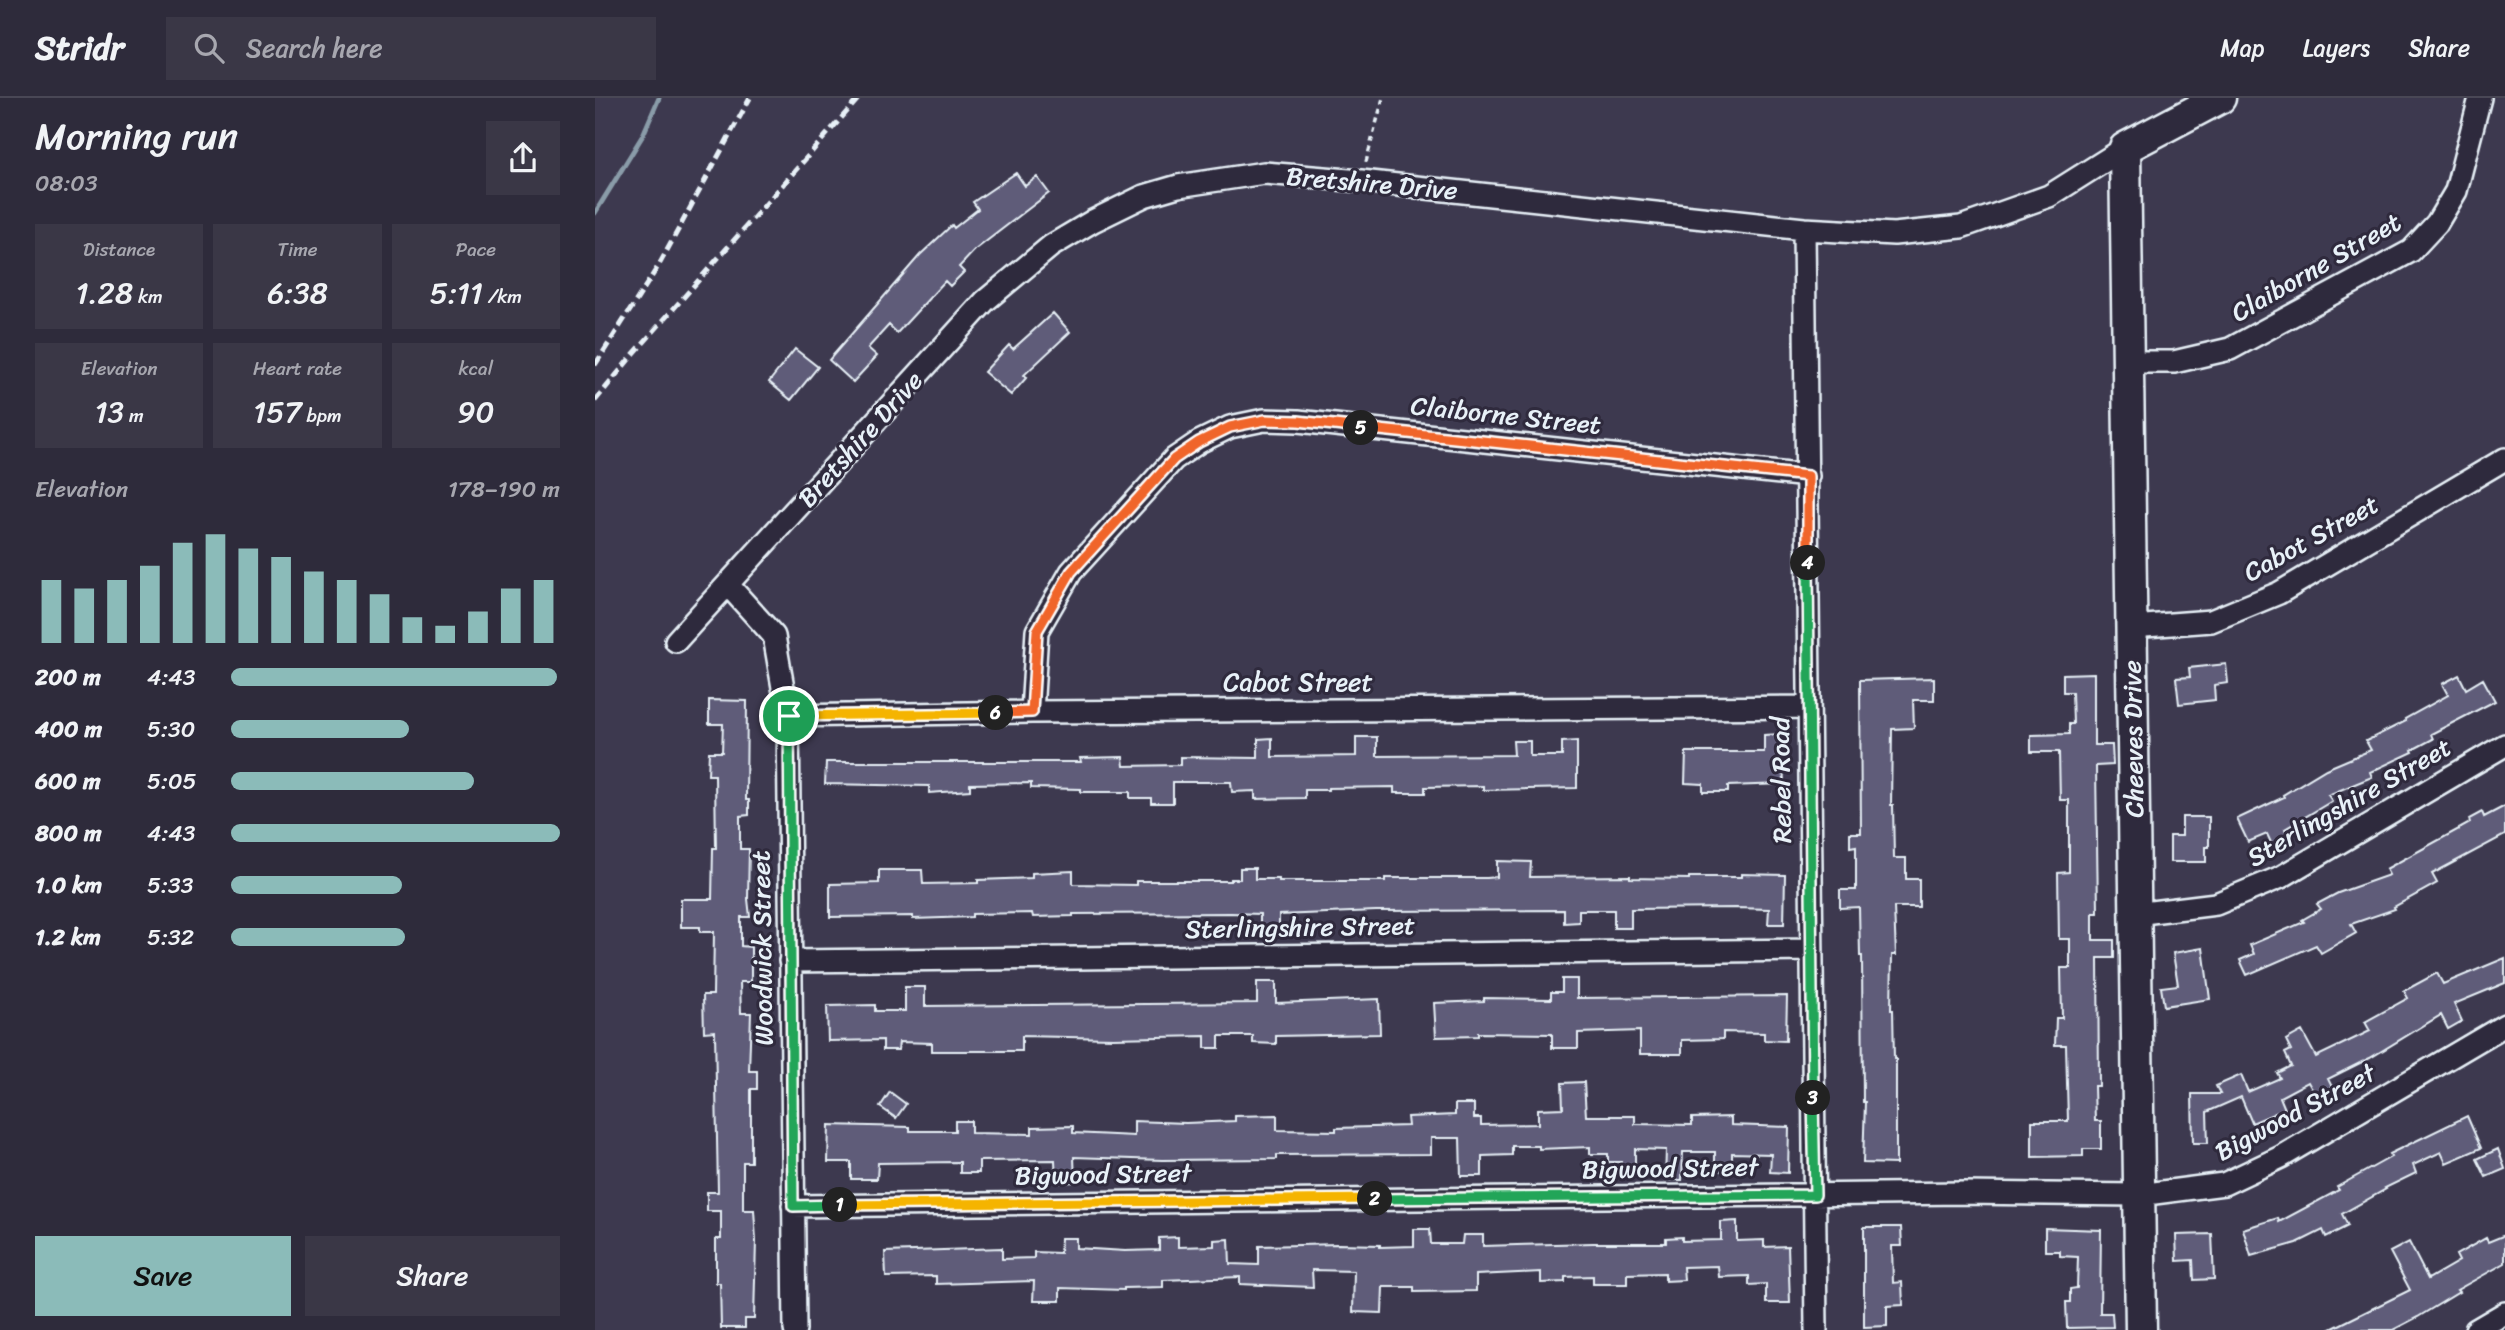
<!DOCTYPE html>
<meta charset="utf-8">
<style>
:root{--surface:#2e2b3b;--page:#3a3746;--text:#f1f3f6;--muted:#a7a7af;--line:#494755;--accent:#8bbbb9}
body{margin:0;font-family:Sriracha,sans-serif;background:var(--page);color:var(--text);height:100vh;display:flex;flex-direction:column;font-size:26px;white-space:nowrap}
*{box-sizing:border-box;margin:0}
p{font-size:23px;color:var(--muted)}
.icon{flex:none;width:38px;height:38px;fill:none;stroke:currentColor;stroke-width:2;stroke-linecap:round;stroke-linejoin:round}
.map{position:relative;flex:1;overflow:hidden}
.side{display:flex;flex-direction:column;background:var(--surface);width:595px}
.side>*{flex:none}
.pin{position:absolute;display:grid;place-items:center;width:60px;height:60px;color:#fff;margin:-30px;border:4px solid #fff;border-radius:50%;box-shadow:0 2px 7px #0007}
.km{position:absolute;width:35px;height:35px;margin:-18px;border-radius:50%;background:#222;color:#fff;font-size:19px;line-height:35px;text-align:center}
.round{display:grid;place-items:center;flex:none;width:74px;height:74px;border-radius:0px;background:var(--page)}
.head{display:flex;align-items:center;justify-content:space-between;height:119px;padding:0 35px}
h1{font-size:38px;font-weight:600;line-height:52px}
.figures{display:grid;grid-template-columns:repeat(3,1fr);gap:10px;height:119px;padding:7px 35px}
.figures div{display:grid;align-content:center;border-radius:0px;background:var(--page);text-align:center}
.figures b{font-size:30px;font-weight:600}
.figures small{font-size:19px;font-weight:400}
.figures p{font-size:19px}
.chart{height:196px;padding:14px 35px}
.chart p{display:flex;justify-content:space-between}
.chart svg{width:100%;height:126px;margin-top:7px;stroke:var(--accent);stroke-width:6}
.primary-button{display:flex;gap:14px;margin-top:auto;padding:14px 35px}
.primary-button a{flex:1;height:80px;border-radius:0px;background:var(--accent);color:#111;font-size:28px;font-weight:600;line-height:80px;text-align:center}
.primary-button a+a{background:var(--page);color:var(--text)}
ul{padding:0 35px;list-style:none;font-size:23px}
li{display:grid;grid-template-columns:112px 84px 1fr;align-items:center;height:52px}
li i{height:18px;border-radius:9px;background:var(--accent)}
header{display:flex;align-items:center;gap:42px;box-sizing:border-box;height:98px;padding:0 35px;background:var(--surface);border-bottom:2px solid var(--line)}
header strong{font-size:33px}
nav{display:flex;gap:38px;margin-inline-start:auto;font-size:24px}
.search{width:490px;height:63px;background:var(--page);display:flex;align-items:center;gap:18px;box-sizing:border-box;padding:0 24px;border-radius:0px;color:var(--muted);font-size:26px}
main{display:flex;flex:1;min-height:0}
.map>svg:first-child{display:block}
</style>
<header>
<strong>Stridr</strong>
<div class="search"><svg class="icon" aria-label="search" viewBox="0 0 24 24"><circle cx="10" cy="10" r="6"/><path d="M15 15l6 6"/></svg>Search here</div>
<nav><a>Map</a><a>Layers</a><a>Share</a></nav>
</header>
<main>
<section class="side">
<div class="head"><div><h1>Morning run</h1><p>08:03</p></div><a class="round"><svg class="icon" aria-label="share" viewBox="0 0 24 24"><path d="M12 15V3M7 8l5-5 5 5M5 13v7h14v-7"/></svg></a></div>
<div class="figures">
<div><p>Distance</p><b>1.28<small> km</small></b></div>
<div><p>Time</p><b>6:38</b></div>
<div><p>Pace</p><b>5:11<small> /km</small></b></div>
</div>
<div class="figures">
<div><p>Elevation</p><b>13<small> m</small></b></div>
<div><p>Heart rate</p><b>157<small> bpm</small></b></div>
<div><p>kcal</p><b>90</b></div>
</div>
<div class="chart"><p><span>Elevation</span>178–190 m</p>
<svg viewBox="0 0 160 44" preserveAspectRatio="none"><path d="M5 44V22M15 44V25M25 44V22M35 44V17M45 44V9M55 44V6M65 44V11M75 44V14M85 44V19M95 44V22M105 44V27M115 44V35M125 44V38M135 44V33M145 44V25M155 44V22"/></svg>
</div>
<ul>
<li><b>200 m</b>4:43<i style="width:99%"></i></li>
<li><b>400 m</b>5:30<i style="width:54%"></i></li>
<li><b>600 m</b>5:05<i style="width:74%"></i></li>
<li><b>800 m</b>4:43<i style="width:100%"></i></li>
<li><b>1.0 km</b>5:33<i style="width:52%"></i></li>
<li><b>1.2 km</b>5:32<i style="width:53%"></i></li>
</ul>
<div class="primary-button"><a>Save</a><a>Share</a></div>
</section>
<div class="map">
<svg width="1910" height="1232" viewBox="0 0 1910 1232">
<rect width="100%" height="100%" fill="#3d394f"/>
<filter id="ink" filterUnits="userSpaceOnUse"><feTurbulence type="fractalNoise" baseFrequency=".0143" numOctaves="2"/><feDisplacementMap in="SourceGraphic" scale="14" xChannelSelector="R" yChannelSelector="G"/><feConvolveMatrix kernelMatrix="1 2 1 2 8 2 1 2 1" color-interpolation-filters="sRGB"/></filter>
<g filter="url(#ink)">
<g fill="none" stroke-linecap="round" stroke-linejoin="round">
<path stroke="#8a9ca9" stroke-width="5" d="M0 115 48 37 64 0"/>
</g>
<path fill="#5f5c79" stroke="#e8f1f8" stroke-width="2" d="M421 75 430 88 442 79 454 95 380 152 364 169 369 174 355 188 350 183 302 235 294 227 273 250 282 258 258 284 234 262 325 157 357 127 359 130 383 111 378 104Z
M458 215 475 234 429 277 432 279 416 297 389 274 414 247 418 251Z
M200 251 223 269 196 302 174 284Z
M1631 566 1633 585 1619 587 1620 602 1584 606 1581 580 1595 579 1594 570Z
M1499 575V647H1517L1518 667 1501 668 1503 815H1498V842H1519V860H1503L1504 988H1499L1500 1023H1506V1051H1488V1058L1437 1059V1023H1473L1471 947H1460L1461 920H1467L1466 870H1475V841H1464L1463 775 1474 774V702H1465L1464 654H1436V637L1474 636V626H1478L1477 594H1468V576Z
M1864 577 1871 591 1888 581 1900 603 1836 636 1838 641 1817 652 1818 654 1775 674 1777 679 1733 697 1737 703 1690 731 1696 743 1679 751 1672 736 1653 744 1642 721 1689 699 1688 697 1731 671 1776 652 1771 643 1811 623 1810 621 1853 597 1847 586Z
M1339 580V602H1318L1319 630 1297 631 1296 707H1298L1299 760H1311V781H1324V809H1299L1301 857H1297L1296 912H1298L1299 961H1301V1066L1268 1065 1270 1004H1268L1267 858H1265L1264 809 1245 810V792H1261V748L1255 749V735H1266L1265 582Z
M114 602 152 603 151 702H154V717L145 718V751H154L153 801 155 819H146V848L156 849V884H145L146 915H156L154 973H162V991H156V1064H148V1112H159L161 1142 159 1221H150V1230H126L125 1185H121V1141H126V1113H112V1094H123L120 933 109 934 108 897H118L119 834H105V829H86V801H117L118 750H121L120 677H113L114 654H127L128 626H114Z
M1187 636 1189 686 1133 688V694H1108V686L1090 685 1091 654H1169V637Z
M761 639H782V658L919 657 918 643H935V658H967V644L982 643V690L888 692V688L830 689V695H799V689L733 690V692H710V700L660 701V693L637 694 636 684H578V705H556V700H535V694H486V691L436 690V685L375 686V692L334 695V688L230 686 231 664H486L485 660 528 659 529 668 585 667V659L663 660V641L677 640V659L761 658Z
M1910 708V737L1837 776 1842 785 1799 809 1800 811 1756 826 1761 835 1726 855 1721 847 1652 877 1645 862 1659 856 1655 847 1709 824 1707 822 1726 811 1722 806 1743 795 1794 777 1791 771 1875 725 1874 721 1887 714 1889 719Z
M1587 719H1614V749H1611V764H1575V738H1587Z
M902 763 936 764 935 779 1035 778V780L1094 781V779H1147V776L1190 777 1189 826H1173L1174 811 1141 810 1036 811V830H1019V812H984V824L969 825V812L781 813 684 817V832L665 833V816L636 815 478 816V818L438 819 437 815 377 816V819L318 821V818L235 819V786L284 785V772H327L328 786 383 785V782L437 780V775L478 773V786L541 787V783H636V781H645V770H660V781H684V783H790V780H892L902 779Z
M1608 850 1615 901 1569 908 1566 889 1583 887 1578 855Z
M1910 860V885L1859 906 1867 923 1853 931 1846 917 1775 960 1733 981 1738 991 1722 1000 1713 984 1685 999 1690 1011 1657 1025 1646 999 1612 1014 1613 1045H1598L1597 996H1625L1621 988 1646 977 1653 994 1685 980 1682 975 1696 968 1690 955 1696 952 1691 942 1707 933 1721 959 1775 933 1770 924 1813 900 1809 893 1842 875 1848 886Z
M967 881H982V900L1192 898 1191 943 1169 942V935L1128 934V941L1087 942V956H1045V933L983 935V950H957V936L883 935V938L841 939 839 905 889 903V900L956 901V894H967Z
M662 884H681V905L784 901 785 936 681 938V946L658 945V938H624V950H610V938L518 940 427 938V953H337V945L304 944 303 952H288V942L233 943 232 908 280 907V913H310V889H330V908L662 905Z
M989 984 991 1018H1040V1026L1097 1027V1020L1136 1019V1027L1194 1029 1193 1075 1175 1074 1176 1056 1137 1055V1073H1120V1054H1088L1087 1082H1070L1071 1052 1040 1051V1072H1026V1064H1013V1056H995V1049L944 1051V1048H917V1057L887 1058V1078H866L865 1040H836V1056L682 1057V1061L567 1062 479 1059 480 1084 461 1085 460 1062 384 1063V1075H365V1064L283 1065 282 1081H256V1064H233L234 1027 315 1029V1033H360V1023H376V1035L437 1036V1029L478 1028V1035L539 1038V1023L591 1025 640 1023V1018L682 1017V1032L741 1033V1030L813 1028 812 1019 860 1017V1006H879V1020H886V1027L943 1026V1011L968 1010 967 985Z
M295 994 311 1006 301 1020 285 1009Z
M1872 1018 1886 1050 1851 1065 1846 1054 1818 1067 1821 1075 1790 1090 1791 1091 1747 1116 1753 1128 1731 1139 1728 1132 1702 1145 1656 1158 1648 1131 1683 1120 1684 1124 1744 1092 1742 1089 1796 1059 1794 1056Z
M1903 1051 1910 1071 1891 1079 1882 1061Z
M1142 1123V1143L1169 1142V1149L1193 1148 1195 1205H1171V1186L1154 1187V1178L1124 1179 1123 1168 1088 1169 1089 1182 1070 1183V1175L1032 1176V1186H998V1178L970 1179V1184L946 1185V1174L881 1177V1193L819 1194V1189H788L787 1215 758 1214 759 1173 717 1172 718 1189 645 1186V1179L568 1182V1189L529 1190V1192L465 1190V1203H438L439 1183 341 1186V1178L291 1179 290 1154 407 1150V1161L439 1160V1154L465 1155 466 1140H481V1150L530 1153 564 1152V1140L583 1139V1149L619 1148V1142L634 1141 635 1166 664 1167V1148L743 1146 785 1147V1149L819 1148V1131H835L836 1146H867L868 1137H888V1148L998 1145H1071V1140L1087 1139V1143L1126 1142V1124Z
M1269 1129H1306L1307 1148H1297L1298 1185 1307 1184 1308 1207 1292 1208V1228L1269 1229Z
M1450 1130 1506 1132 1505 1215H1517L1518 1229 1472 1230 1471 1204H1475V1191L1482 1190 1483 1159 1465 1158V1153H1450Z
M1617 1136 1619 1181 1599 1182 1598 1162 1582 1163 1581 1137Z
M1910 1137V1165L1862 1192 1864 1194 1823 1219 1798 1232H1734L1815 1192 1795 1154 1814 1144 1833 1181 1864 1163 1861 1157 1891 1140 1893 1144Z"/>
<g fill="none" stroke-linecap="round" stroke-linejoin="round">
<g stroke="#e8f1f8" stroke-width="26">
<path id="street" d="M1209 131 1221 1232
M1532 264H1579L1635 251 1816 153 1842 125 1861 93 1885 0
M133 487 179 538 193 618 200 1232
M1537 529 1616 523 1684 495 1910 361
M81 543 390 203 456 148 498 123 549 98 583 88 669 75 766 83 1209 131 1299 136 1366 129 1454 98 1530 50
M437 614 442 533 476 474 579 361 604 344 635 329 669 322 703 323 1213 378
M193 618 437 614 1214 609
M1540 816 1621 806 1686 779 1910 647
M195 863 1216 852
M198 1108 1369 1095 1544 1097 1629 1086 1686 1059 1910 927
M1881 1232 1910 1215"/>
</g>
<g stroke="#e8f1f8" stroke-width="35">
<path id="secondary" d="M1546 1232 1530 50 1625 0"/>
</g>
<path stroke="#e8f1f8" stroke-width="3.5" stroke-dasharray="5 5" stroke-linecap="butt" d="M771 64 788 0"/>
<use href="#street" stroke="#2f2a3d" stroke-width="21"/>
<use href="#secondary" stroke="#2f2a3d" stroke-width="30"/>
<path stroke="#e8f1f8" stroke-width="5" stroke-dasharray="10 5" stroke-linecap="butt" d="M0 267 64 167 155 0
M0 303 36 259 264 0"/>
</g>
</g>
<g fill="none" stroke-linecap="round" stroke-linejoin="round" filter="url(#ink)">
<g stroke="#fff" stroke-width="14">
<path id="split-1" d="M194 618 198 1108 245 1107"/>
</g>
<g stroke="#fff" stroke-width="14">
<path id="split-2" d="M245 1107 780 1101"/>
</g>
<g stroke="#fff" stroke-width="14">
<path id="split-3" d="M780 1101 1220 1097 1218 1000"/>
</g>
<g stroke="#fff" stroke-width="14">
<path id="split-4" d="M1213 465 1218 1000"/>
</g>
<g stroke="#fff" stroke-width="14">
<path id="split-5" d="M766 330 1213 378V465"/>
</g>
<g stroke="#fff" stroke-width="14">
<path id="split-6" d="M401 615 437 614 442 533 476 474 579 361 604 344 635 329 670 322 703 323 766 330"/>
</g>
<g stroke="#fff" stroke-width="14">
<path id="split-7" d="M194 618 401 615"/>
</g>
<use href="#split-1" stroke="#22a559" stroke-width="9"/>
<use href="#split-2" stroke="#f5b400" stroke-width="9"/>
<use href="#split-3" stroke="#22a559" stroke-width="9"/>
<use href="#split-4" stroke="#22a559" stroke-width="9"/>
<use href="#split-5" stroke="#f0652b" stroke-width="9"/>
<use href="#split-6" stroke="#f0652b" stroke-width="9"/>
<use href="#split-7" stroke="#f5b400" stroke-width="9"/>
</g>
<g text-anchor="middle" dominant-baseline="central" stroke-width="6" stroke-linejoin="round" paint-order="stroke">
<g font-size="26" fill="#e8f1f8" stroke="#2f2a3d">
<text transform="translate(777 85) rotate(5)">Bretshire Drive</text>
<text transform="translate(1721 169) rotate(-30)">Claiborne Street</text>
<text transform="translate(911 317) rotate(6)">Claiborne Street</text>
<text transform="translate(265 341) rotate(-48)">Bretshire Drive</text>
<text transform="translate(1716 440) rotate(-29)">Cabot Street</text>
<text x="703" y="584">Cabot Street</text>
<text transform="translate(1538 641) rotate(-91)">Cheeves Drive</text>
<text transform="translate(1186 682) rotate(-91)">Rebel Road</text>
<text transform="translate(1754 704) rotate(-30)">Sterlingshire Street</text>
<text transform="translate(705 829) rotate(-1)">Sterlingshire Street</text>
<text transform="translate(167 850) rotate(-91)">Woodwick Street</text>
<text transform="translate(1700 1014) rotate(-28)">Bigwood Street</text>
<text transform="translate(1075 1070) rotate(-1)">Bigwood Street</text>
<text transform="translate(508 1076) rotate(-1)">Bigwood Street</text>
</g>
</g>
</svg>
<div class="pin" style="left:194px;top:618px;background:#1e9e55"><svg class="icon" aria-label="arrive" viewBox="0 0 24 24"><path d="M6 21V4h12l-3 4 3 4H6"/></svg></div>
<b class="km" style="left:245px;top:1107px">1</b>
<b class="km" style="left:780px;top:1101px">2</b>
<b class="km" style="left:1218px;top:1000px">3</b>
<b class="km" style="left:1213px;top:465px">4</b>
<b class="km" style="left:766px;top:330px">5</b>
<b class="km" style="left:401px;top:615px">6</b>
</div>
</main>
